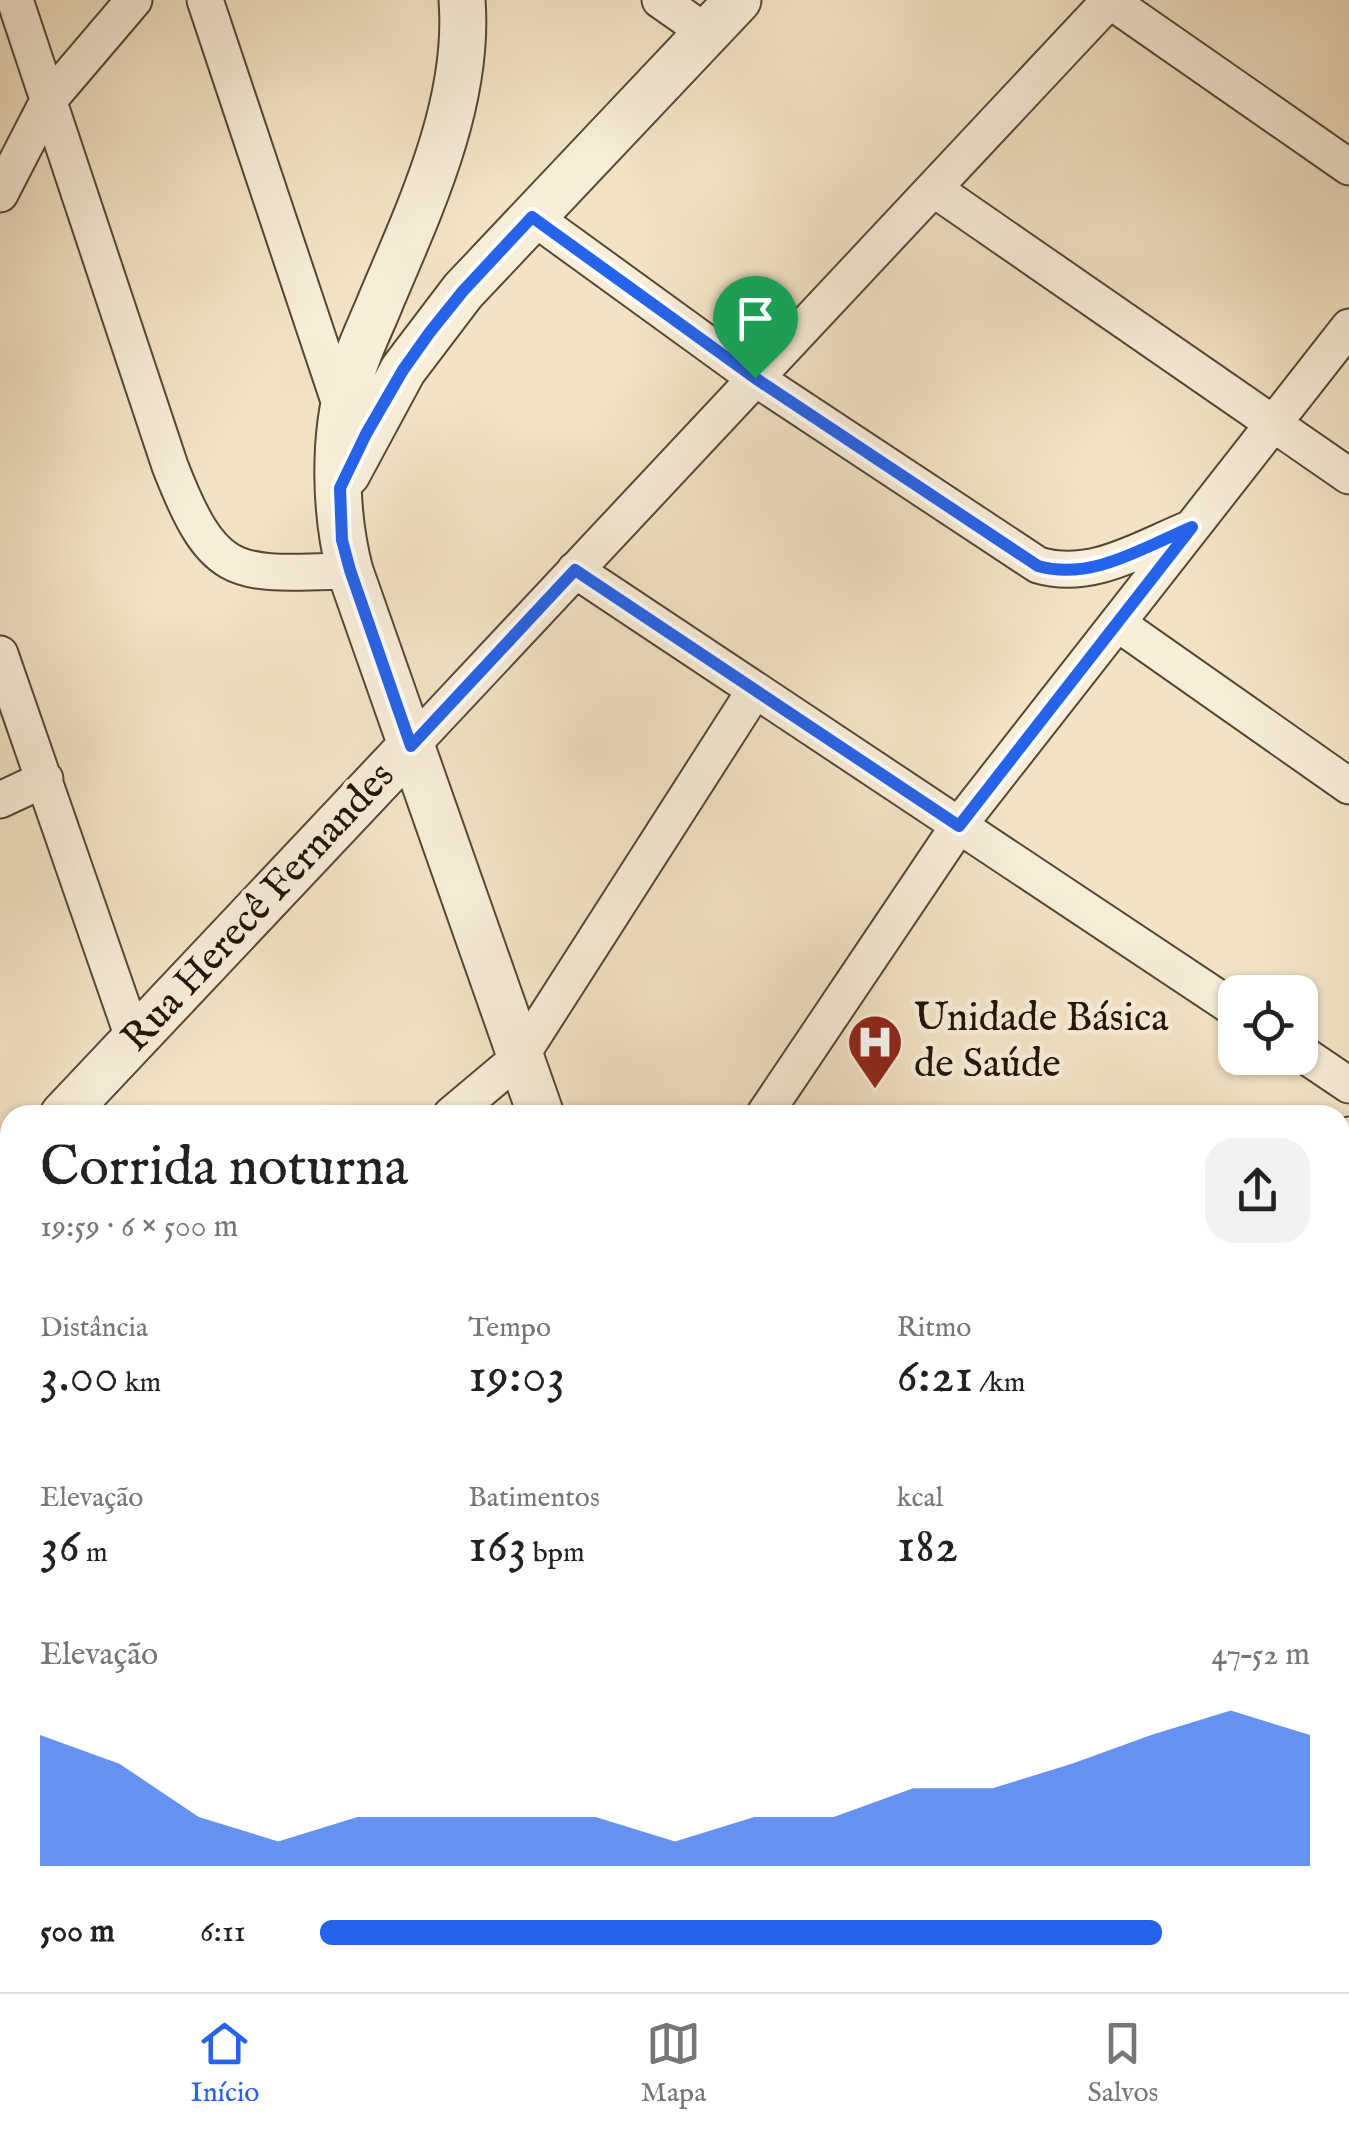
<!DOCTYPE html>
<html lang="pt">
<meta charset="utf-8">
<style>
:root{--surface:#fff;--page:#f2f2f2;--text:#222;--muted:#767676;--line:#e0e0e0;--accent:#2563eb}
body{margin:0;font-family:"IM FELL English",serif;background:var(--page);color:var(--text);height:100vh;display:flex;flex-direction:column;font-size:38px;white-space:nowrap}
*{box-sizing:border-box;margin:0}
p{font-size:32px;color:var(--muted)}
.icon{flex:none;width:55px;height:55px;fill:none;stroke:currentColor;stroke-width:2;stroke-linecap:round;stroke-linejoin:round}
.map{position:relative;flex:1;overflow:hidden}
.drawer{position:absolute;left:0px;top:1105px;width:1350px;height:888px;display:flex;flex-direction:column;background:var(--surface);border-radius:30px 30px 0 0;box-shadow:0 2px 8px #0004}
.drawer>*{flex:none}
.tools{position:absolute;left:1218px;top:975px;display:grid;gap:20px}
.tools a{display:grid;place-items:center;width:100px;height:100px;border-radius:20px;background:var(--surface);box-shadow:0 2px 8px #0004;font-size:50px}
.pin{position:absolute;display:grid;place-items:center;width:85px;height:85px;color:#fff;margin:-102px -42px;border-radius:50% 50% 50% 0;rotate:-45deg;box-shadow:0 0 10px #0007}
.pin .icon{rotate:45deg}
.round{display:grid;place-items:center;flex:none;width:105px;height:105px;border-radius:30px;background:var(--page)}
.summary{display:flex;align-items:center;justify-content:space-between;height:170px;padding:0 40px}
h1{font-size:55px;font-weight:600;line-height:75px}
.metrics{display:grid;grid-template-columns:repeat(3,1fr);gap:15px;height:170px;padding:10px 40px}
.metrics div{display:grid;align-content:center}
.metrics b{font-size:50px;font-weight:600}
.metrics small{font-size:28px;font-weight:400}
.metrics p{font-size:28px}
.chart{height:280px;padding:20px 40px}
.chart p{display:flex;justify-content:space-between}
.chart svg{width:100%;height:180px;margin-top:10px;fill:var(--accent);opacity:.7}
ul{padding:0 40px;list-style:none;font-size:32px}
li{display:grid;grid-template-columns:160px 120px 1fr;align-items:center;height:75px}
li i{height:25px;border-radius:12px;background:var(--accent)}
.dock{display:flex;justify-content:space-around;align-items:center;height:140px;border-top:2px solid var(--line);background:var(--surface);font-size:28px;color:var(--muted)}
.dock a{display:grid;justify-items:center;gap:5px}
.dock .active{color:var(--accent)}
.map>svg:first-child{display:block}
</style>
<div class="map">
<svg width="1349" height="1992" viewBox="0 0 1349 1992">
<rect width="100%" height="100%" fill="#f2e3c5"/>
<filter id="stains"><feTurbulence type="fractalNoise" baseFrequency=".002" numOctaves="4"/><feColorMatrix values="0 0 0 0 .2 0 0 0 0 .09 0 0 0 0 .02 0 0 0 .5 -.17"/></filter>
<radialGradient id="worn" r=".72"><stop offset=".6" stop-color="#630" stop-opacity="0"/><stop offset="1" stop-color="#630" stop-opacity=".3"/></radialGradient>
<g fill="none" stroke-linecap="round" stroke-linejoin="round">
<g stroke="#564836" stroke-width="21">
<path id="service" d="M1340 1567 1349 1572"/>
</g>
<g stroke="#564836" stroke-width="39">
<path id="minor" d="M15 0 170 466C215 582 235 574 350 571
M205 0 342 410
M660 0 707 33
M1109 0 1349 167
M934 189 1349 476
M0 194 48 101 134 0
M533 217 755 378 1038 565C1091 581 1140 549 1189 529
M575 570 1235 1009
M1117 623 1349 786
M0 654 134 1040
M411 746 1110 0
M0 800 45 779
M1300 1052 1349 1085
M451 1115 520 1057 755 690
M764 1115 959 825 1349 327
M1340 1147 1349 1135
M0 1413 10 1423
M0 1564 10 1549
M0 1921 10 1930
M64 1982 74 1992
M345 1992 354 1982"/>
</g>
<g stroke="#564836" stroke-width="49">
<path id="tertiary" d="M462 0C470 102 421 206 382 298 371 326 356 354 349 383 333 438 335 515 350 571L541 1115
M347 474 403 370 463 291 738 0
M63 1115 411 746
M0 1182 10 1172
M818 1982 821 1992"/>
</g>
<use href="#service" stroke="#f7edd9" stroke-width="18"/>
<use href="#minor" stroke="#f7edd9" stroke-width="35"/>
<use href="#tertiary" stroke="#f7edd9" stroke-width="45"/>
</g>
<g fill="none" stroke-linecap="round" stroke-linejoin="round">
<g stroke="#fff" stroke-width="20">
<path id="route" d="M532 217 755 378 1038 566C1092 581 1142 548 1192 527L959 826 575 570 411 746 350 570 342 540 340 488 366 434 403 370 430 332 463 291Z"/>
</g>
<use href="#route" stroke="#2563eb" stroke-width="12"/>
</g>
<defs>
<g id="hospital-pin" transform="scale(2.875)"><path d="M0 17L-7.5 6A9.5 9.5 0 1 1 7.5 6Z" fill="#8f2418" stroke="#f7edd9"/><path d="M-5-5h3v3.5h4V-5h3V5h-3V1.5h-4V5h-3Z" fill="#fff"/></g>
</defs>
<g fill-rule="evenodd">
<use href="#hospital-pin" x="875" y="1042"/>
</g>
<g text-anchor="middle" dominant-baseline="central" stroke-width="9" stroke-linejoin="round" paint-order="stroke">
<g font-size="40" fill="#221407" stroke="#f7edd9">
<text transform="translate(259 908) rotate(-47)">Rua Herecê Fernandes</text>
</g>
<g font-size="40" fill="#221407" stroke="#f7edd9" text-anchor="start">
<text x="914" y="1019">Unidade Básica<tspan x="914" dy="46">de Saúde</tspan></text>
</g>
</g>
<rect width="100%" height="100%" filter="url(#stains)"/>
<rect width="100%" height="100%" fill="url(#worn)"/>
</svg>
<div class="tools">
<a><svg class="icon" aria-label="locate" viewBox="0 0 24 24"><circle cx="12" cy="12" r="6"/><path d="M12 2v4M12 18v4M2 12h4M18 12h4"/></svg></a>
</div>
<div class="pin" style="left:755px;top:378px;background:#1e9e55"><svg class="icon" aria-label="arrive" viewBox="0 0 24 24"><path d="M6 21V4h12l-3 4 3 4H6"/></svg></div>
<section class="drawer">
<div class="summary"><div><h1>Corrida noturna</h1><p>19:59 · 6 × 500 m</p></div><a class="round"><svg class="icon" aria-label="share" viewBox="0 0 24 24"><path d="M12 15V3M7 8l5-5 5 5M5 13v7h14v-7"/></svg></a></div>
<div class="metrics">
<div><p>Distância</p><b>3.00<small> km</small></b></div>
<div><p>Tempo</p><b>19:03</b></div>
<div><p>Ritmo</p><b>6:21<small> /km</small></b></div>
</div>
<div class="metrics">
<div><p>Elevação</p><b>36<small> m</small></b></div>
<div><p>Batimentos</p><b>163<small> bpm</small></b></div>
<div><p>kcal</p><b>182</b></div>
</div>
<div class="chart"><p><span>Elevação</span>47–52 m</p>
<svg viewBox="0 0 160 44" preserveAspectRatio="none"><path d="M0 44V12L10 19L20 32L30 38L40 32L50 32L60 32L70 32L80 38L90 32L100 32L110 25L120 25L130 19L140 12L150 6L160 12V44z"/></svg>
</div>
<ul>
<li><b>500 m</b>6:11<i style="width:85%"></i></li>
</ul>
</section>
</div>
<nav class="dock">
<a class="active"><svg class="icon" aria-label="home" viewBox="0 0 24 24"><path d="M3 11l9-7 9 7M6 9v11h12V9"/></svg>Início</a>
<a><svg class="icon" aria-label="map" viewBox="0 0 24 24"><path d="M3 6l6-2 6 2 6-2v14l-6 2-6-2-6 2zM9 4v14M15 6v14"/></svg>Mapa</a>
<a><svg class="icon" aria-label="saved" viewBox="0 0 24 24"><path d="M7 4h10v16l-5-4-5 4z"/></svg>Salvos</a>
</nav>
